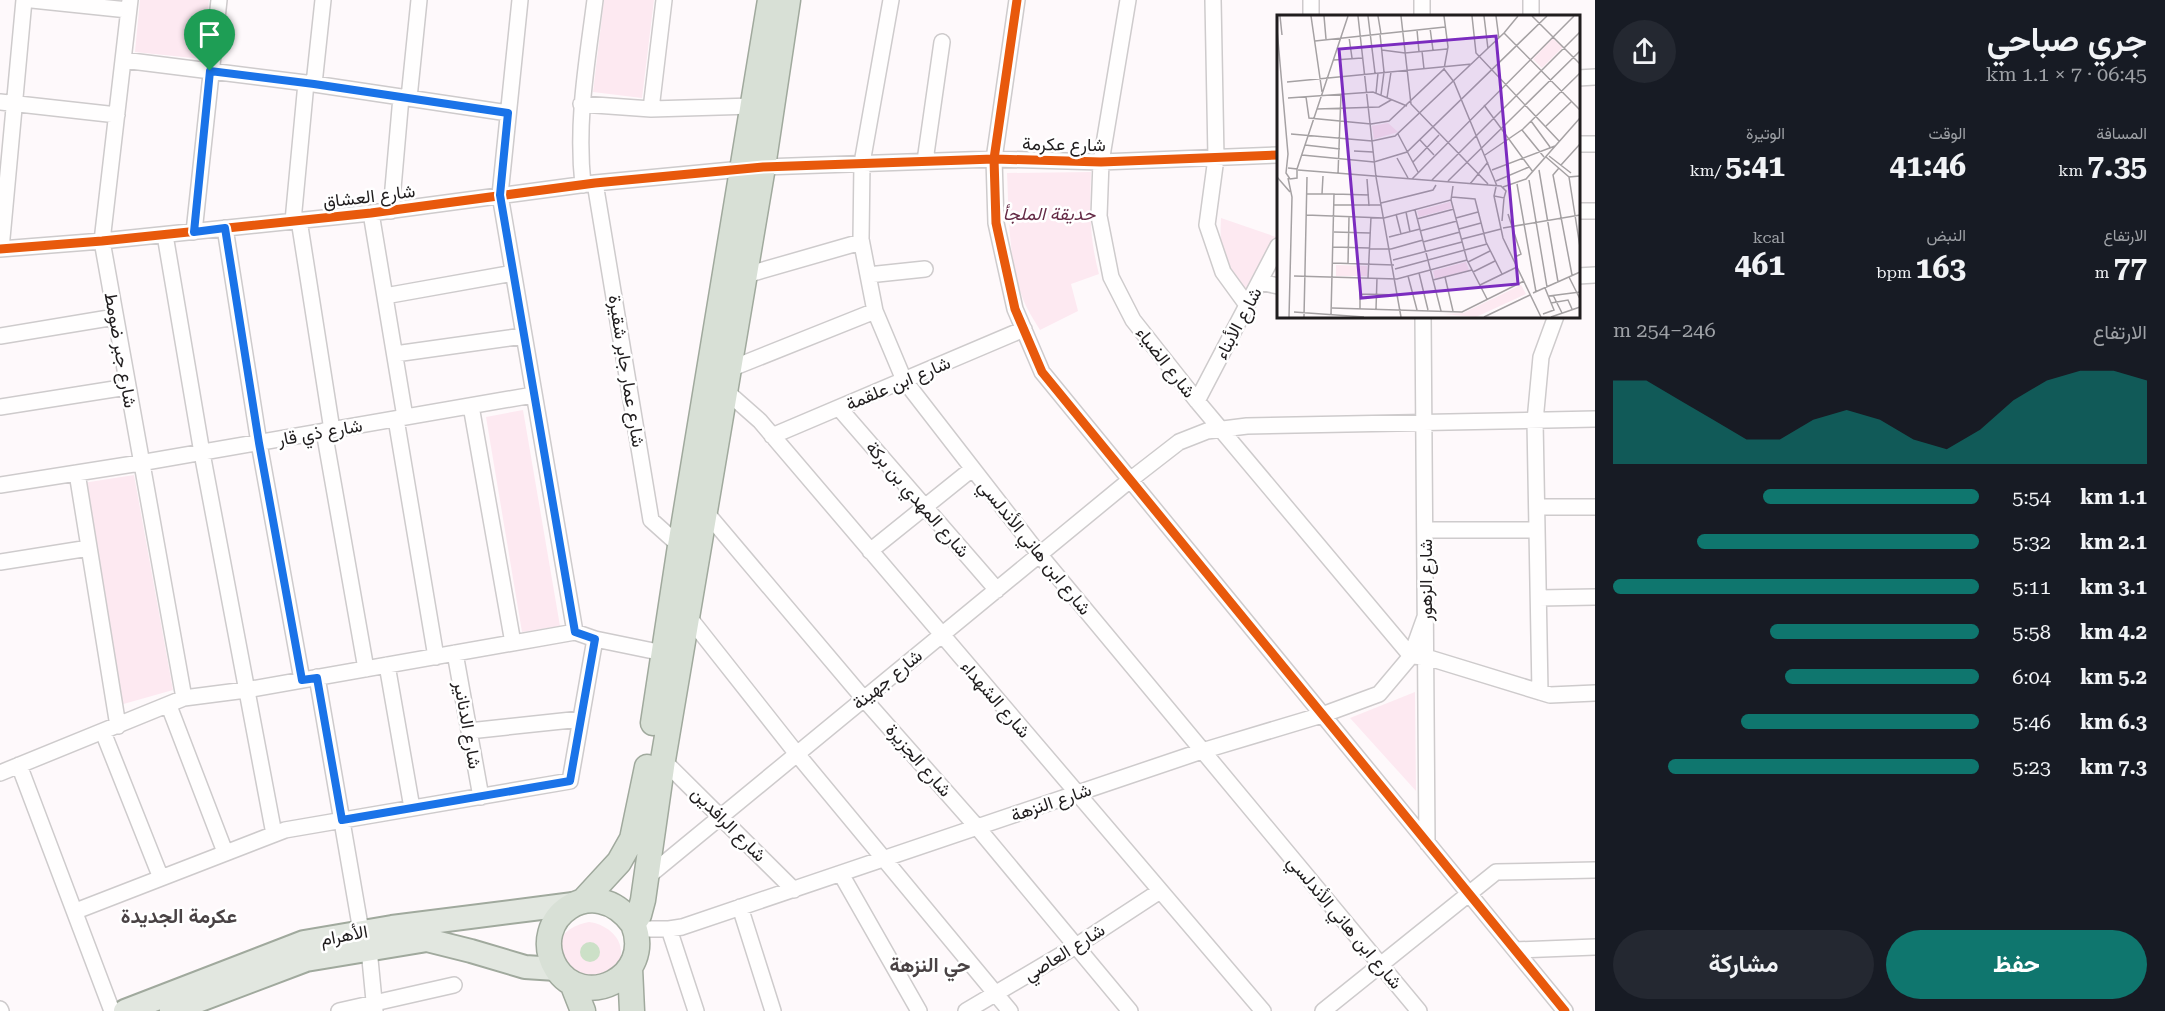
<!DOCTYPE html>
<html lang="ar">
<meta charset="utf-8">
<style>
:root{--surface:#171b24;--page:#242831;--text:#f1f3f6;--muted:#9ea1a6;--accent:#0f766e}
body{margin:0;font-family:"Roboto Serif",Vazirmatn,serif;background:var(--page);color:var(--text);direction:rtl;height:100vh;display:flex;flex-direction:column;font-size:22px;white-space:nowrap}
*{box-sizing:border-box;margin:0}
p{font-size:20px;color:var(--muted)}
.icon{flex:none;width:33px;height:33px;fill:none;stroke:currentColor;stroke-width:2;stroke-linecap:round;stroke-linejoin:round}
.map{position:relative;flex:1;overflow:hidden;direction:ltr}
.side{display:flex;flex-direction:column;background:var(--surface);width:570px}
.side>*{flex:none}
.pin{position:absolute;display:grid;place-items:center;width:51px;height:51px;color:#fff;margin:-62px -26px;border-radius:50% 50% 50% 0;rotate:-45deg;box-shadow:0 0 6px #0007}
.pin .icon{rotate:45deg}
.round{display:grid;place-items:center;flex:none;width:63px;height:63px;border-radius:32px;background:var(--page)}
.summary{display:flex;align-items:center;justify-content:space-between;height:102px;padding:0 18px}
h1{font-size:33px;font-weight:700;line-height:45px}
.figures{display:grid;grid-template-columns:repeat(3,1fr);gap:9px;height:102px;padding:6px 18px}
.figures div{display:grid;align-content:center}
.figures b{font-size:30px;font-weight:700}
.figures small{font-size:16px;font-weight:400}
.figures p{font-size:16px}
.chart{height:168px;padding:12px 18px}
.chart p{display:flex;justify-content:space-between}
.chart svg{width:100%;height:108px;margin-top:6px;fill:var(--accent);opacity:.7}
.action{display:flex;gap:12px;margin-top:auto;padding:12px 18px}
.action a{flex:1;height:69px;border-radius:36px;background:var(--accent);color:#fff;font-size:24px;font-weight:700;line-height:69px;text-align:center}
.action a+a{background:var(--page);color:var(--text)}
ul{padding:0 18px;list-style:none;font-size:20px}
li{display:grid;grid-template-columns:96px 72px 1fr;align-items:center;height:45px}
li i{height:15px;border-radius:8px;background:var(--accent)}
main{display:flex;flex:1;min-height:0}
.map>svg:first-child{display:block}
</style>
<main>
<section class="side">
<div class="summary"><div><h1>جري صباحي</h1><p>06:45 · 7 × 1.1 km</p></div><a class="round"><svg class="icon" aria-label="share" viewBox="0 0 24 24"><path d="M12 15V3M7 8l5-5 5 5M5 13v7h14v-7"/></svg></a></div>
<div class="figures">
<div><p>المسافة</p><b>7.35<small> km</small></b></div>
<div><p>الوقت</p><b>41:46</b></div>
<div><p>الوتيرة</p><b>5:41<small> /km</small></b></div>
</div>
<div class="figures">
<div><p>الارتفاع</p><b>77<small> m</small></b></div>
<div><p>النبض</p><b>163<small> bpm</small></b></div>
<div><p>kcal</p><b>461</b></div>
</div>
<div class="chart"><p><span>الارتفاع</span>246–254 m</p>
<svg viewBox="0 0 160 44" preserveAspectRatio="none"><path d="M0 44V10L10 10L20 18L30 26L40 34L50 34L60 26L70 22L80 26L90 34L100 38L110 30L120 18L130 10L140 6L150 6L160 10V44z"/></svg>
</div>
<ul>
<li><b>1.1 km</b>5:54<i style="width:59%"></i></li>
<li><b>2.1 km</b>5:32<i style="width:77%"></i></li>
<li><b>3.1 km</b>5:11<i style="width:100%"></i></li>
<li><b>4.2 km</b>5:58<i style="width:57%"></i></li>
<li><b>5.2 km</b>6:04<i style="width:53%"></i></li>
<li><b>6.3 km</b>5:46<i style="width:65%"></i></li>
<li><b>7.3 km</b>5:23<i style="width:85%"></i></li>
</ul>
<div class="action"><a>حفظ</a><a>مشاركة</a></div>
</section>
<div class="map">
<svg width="1595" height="1011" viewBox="0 0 1595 1011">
<rect width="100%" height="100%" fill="#fef9fb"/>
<path fill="#fde9f1" d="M140 0H209L203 59 135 52Z
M604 0H654L642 98 593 92Z
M1091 172C1090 211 1089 236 1099 274L1071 284 1078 311 1040 330C1035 322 1030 314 1026 306 1008 268 1009 214 1007 173Z
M1221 218 1276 237 1246 292C1224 263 1219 255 1221 218Z
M523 410 560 626 522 632 486 417Z
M134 475 173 690 120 705 83 483Z
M1415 692 1416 791 1350 718Z
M589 922C608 924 629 942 618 964 615 969 609 974 605 979L568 973C565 965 559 953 560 945 561 931 577 924 589 922Z"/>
<path fill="#cce0c7" d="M580 952a10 10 0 1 1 20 0a10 10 0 1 1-20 0Z"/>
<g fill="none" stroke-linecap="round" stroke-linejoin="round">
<g stroke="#cecbcc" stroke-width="18">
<path id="minor" d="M32 0 128 10
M130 0 102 241 184 698
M520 0 500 195 575 632 595 639 663 653
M891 0 862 163 861 239 875 311 904 380 1039 554 1419 1011
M1017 0 994 159 996 223 1015 309 1042 372 1565 1011
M1128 0 1101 162 1099 216 1111 277 1133 320 1197 401 1411 656 1426 657 1550 695 1595 693
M1213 0 1216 158 1207 225 1223 272 1247 305
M1422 0V16
M1311 16V0
M1531 16V0
M123 60 314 84 508 113
M1578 78 1595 77
M314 84 323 0
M409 98 419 0
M0 102 117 115
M581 104 651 109 753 106
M651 109 664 0
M1578 144H1595
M925 161 942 42
M595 183 651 520 680 546
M583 185C576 121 587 63 595 0
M391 211 401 97
M1578 211H1595
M371 213 405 417
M299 220 332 430
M293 221 306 83
M225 228 259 443 302 680
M194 232 219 0
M165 235 202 453 274 834
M0 249 102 241 371 213 595 183 763 167 994 159 1101 162 1278 155
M1 249 24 0
M746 275 861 242
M868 275 925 269
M1578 276 1595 275
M1260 282 1278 286
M385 296 513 273
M1423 316 1427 843
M0 336 115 317
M395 354 523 336
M730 369 875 311
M726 391 760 421 1263 1011
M1197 401 1278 246
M471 406 513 643
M0 407 127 387
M839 408 997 590
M396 419 436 657
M324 431 366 669
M772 436 1024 329
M77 473 118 726
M0 485 140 463 533 395
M1537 507H1595
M705 511 864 699 977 827 1130 1011
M1425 530H1537
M870 551 972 469
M0 562 89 548
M1539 598 1595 597
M688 616 797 754 1010 1011
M455 653 481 797
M387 665 412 808
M317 677 361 931
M1540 692 1535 421 1541 357 1556 316
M169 706 225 852
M469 731 581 719
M103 732 161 878
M663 760 794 890
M19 765 112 1011
M0 773 184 698 246 690 575 632
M841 874 919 1011
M645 879 1130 480 1179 442 1207 431 1247 426 1595 419
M740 907 773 1011
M76 911 285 830 570 781 595 639
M635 929H669L682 927 1202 751 1322 715 1379 694 1411 656 1425 617
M669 929 696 1011
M369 949 375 1011
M1515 950 1595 947
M0 1009 1 1011
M339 1011 454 985
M966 1011 1076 946 1160 891
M1323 1011 1496 872 1595 870"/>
</g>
<g stroke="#a0a99d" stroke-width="26">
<path id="primary" d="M125 1011 304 942 392 927 573 904
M171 1011 306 960 427 940 471 951 525 967 556 969"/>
</g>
<g stroke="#a0a99d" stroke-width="27">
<path id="trunk" d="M653 723 680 546 770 0
M584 900 619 862 632 839 647 767
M633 924C594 870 527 919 556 968 583 1011 655 978 633 924L639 915 643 900 663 760 763 167 788 0
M630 968 632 1011
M572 983 583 1011"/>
</g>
<use href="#minor" stroke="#fffefe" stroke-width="15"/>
<use href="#primary" stroke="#e2e7e0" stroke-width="22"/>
<use href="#trunk" stroke="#d8e0d6" stroke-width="24"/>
<g stroke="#fff" stroke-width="13">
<path id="cycleway" d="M1017 0 994 159 996 223 1015 309 1042 372 1565 1011
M0 249 102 241 371 213 595 183 763 167 994 159 1101 162 1278 155"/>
</g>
<use href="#cycleway" stroke="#e8590c" stroke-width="9"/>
</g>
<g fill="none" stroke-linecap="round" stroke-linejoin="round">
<g stroke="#fff" stroke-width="12">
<path id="route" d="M210 71 314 84 508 113 500 195 575 632 595 639 570 781 342 820 317 678 302 680 259 443 225 228 194 232Z"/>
</g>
<use href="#route" stroke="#1a73e8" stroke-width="8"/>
</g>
<g text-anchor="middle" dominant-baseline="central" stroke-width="5" stroke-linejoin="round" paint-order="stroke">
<g font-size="18" fill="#201d1e" stroke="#fff">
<text transform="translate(1064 144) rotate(1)">شارع عكرمة</text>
<text transform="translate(369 196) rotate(-7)">شارع العشاق</text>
<text transform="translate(1238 323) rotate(-62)">شارع الأبناء</text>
<text transform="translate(121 350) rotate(80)">شارع جبر ضومط</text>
<text transform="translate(1166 362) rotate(52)">شارع الضياء</text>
<text transform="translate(627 371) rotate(81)">شارع عمار جابر شقيرة</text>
<text transform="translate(898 383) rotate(-23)">شارع ابن علقمة</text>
<text transform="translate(320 432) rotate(-10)">شارع ذي قار</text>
<text transform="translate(918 499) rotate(49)">شارع المهدي بن بركة</text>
<text transform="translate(1035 547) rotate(51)">شارع ابن هاني الأندلسي</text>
<text transform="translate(1425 580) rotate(-90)">شارع الزهور</text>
<text transform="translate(887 679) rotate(-39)">شارع جهينة</text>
<text transform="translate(996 699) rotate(49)">شارع الشهداء</text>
<text transform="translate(468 725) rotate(80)">شارع الدنانير</text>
<text transform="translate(919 760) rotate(49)">شارع الجزيرة</text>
<text transform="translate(1051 802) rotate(-19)">شارع النزهة</text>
<text transform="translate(729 824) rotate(45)">شارع الرافدين</text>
<text transform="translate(1345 922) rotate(50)">شارع ابن هاني الأندلسي</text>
<text transform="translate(344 935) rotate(-10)">الأهرام</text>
<text transform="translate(1064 952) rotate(-32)">شارع العاصي</text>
</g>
<g font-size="18" font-style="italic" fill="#652b46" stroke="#fff">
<text x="1049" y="213">حديقة الملجأ</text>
</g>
<g font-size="20" font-weight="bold" fill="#494244" stroke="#fff">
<text x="179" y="916">عكرمة الجديدة</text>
<text x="930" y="965">حي النزهة</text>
</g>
</g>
<g transform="translate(1277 15)">
<rect width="303" height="303" fill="#fef9fb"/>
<path d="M276 23 286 32 265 53 256 44ZM111 108 121 117 97 124 95 111ZM173 187 175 193 142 202 140 196ZM189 247 192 255 158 264 156 256ZM59 250 90 251V261H59ZM244 270 249 279 199 302 166 299 186 298Z" fill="#fde9f1"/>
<path fill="none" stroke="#a5a1a3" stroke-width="1.5" d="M3 1 5 20M34 1 45 77M47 1 49 24M81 1 99 162 124 302M91 1 98 58M101 1 104 19M124 1 134 89 211 169M195 1 199 38 282 126M207 1 211 34M219 1 222 24M255 1 303 49M153 13 156 35M0 14 11 139 9 158 13 164 20 163V154L11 153M140 15 142 37M227 18 303 95M103 19 107 57 104 80M72 22 75 43M38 26 168 12M105 35 128 38 170 34M145 36 147 54M57 45 85 43M167 54 177 67 220 171M10 67 195 49M99 78 101 58M29 82 32 103 94 109 112 106 167 54 171 32 167 1M11 83 96 77 130 91M110 83 114 57M207 90 256 157M40 94 102 92 114 85M254 106 273 132M269 111 294 87M245 115 267 142M14 119 95 126 118 121 227 18 241 1M121 119 141 157M143 125 157 140M28 130 63 134M77 136 96 137M25 140 97 147 130 137 270 1M208 140 246 114 303 58M272 141 294 158M269 142 292 162M120 143 131 163M136 147 162 120M284 150 303 129M282 153 276 160 295 260M20 154 71 1M21 155 224 171 229 176 227 183 217 181 219 172M215 155 278 131M262 155 281 267M61 159 64 79M303 161 292 162 303 232M0 162 13 177M11 163 15 182 12 302M90 164 92 191M135 164 297 1M155 165 303 17M252 165 270 272M171 166 303 36M219 166 252 152M193 169 211 147M240 169 259 277M226 172 249 164 303 103M30 179H57L54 300M45 179 46 161M57 179 92 180M217 181 226 223 264 302M175 182 198 184 209 227 225 259M174 185 190 245 210 284M104 188 156 175 159 170M57 190H104M138 195 164 296M129 197 133 217M119 199 124 219M231 199 244 239 238 242M29 200 107 203 174 185 176 171M179 203 201 197M140 204 177 194M225 206 227 183M226 213 303 200M182 214 204 208M143 216 180 206M57 217 93 218M112 222 143 214M185 224 224 214M146 227 183 217M56 232 92 233M92 234H114M114 234 146 225M116 245 185 227M191 247 213 236M56 248 117 250M71 249 72 202M118 254 210 229M196 257 218 246M142 258 151 295M17 261 120 264 190 245M131 261 140 295M168 262 176 296M292 262 303 284M91 263 94 202M156 265 195 255M203 270 240 252M256 278 303 257M83 279 122 280M276 280 285 298M272 281 303 277M274 288 291 285 295 294M55 293 185 297 247 266M83 294V263M99 294 100 263M17 297 87 302M266 299 277 295 268 273M27 302 30 162M207 302 253 280M274 302 303 292"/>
<path fill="#7b2cbf" fill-opacity="0.15" stroke="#7b2cbf" stroke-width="3" d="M219 21 241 269 84 283 62 34Z"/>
<rect width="303" height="303" fill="none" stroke="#201d1e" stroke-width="3"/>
</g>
</svg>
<div class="pin" style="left:210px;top:71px;background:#1e9e55"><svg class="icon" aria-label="arrive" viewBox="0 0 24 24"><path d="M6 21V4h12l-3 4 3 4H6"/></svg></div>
</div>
</main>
